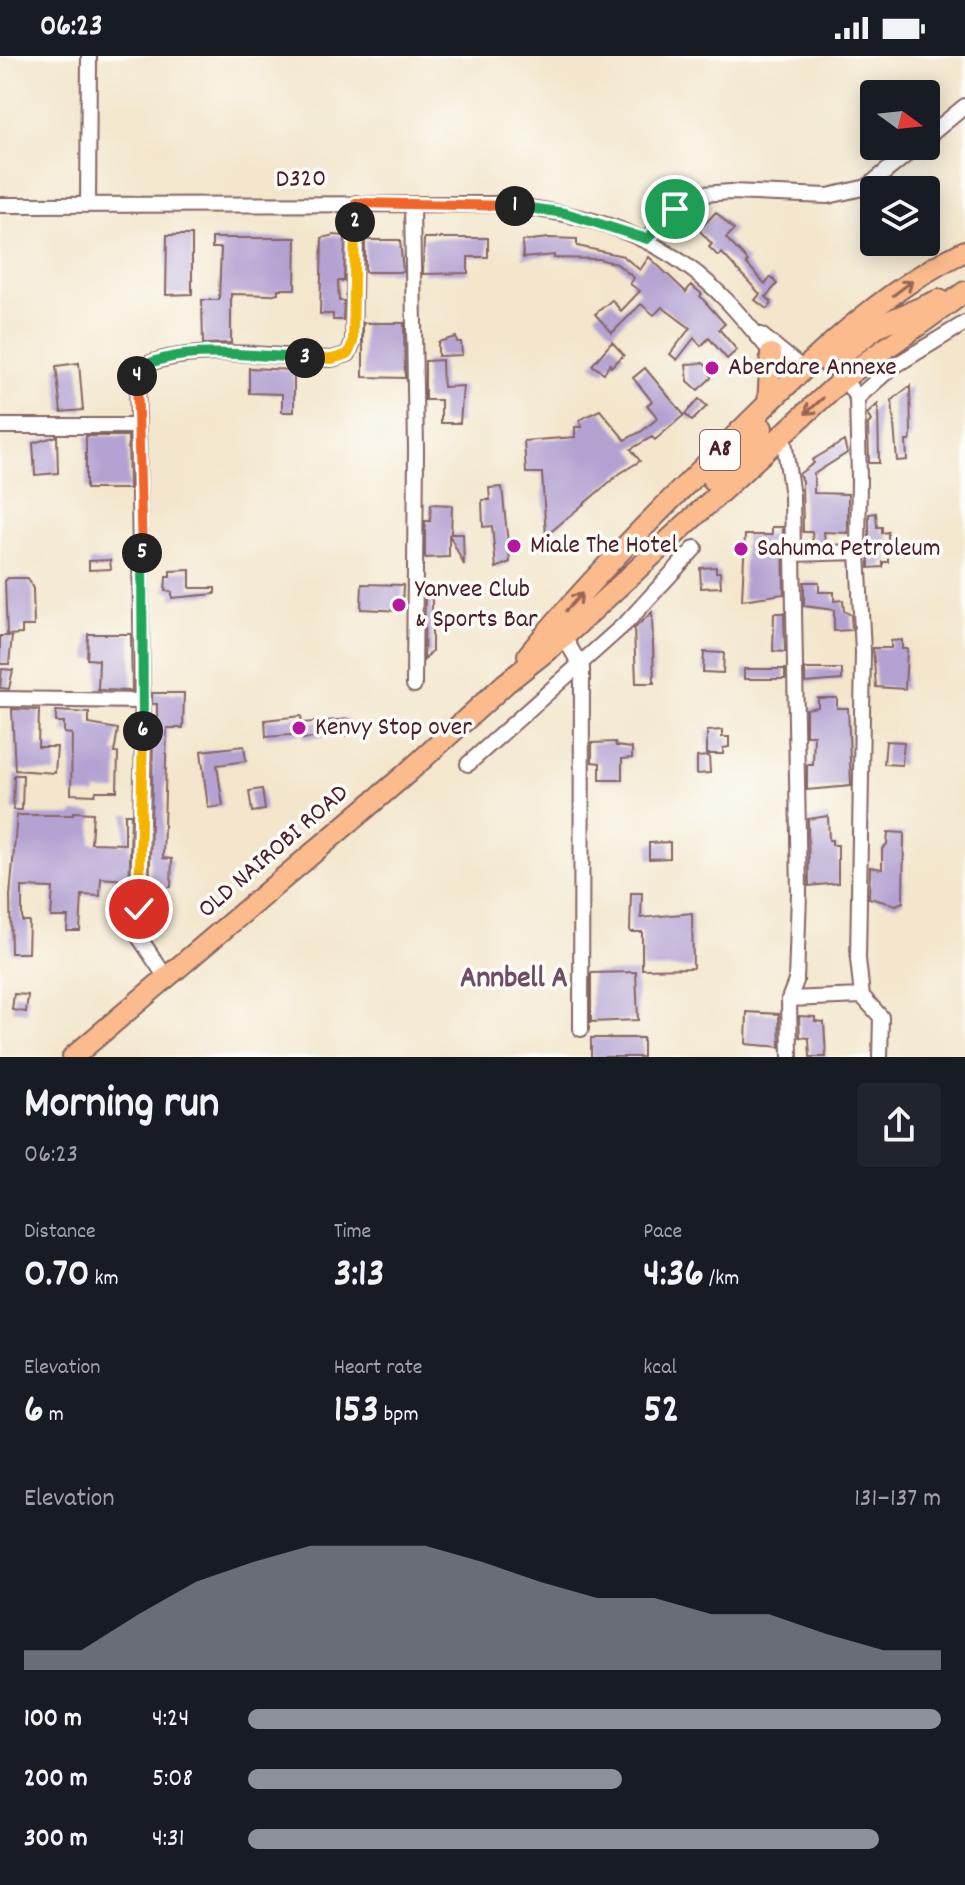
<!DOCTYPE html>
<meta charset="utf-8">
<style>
:root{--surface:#171b24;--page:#20242c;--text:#f1f3f6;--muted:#9ea1a6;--accent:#8c9099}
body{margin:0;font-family:Dekko,sans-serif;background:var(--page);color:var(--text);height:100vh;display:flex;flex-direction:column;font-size:30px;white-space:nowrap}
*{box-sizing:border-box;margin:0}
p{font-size:26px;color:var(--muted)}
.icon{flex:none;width:44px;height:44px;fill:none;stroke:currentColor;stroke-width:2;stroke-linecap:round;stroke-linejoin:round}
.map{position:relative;height:1001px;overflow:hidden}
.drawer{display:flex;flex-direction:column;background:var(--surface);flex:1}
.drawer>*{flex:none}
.needle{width:52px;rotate:105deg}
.controls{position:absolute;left:860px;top:24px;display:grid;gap:16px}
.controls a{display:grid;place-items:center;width:80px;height:80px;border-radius:8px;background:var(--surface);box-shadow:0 4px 20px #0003;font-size:40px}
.pin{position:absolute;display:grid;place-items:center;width:68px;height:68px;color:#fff;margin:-34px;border:4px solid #fff;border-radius:50%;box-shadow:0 2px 8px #0007}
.km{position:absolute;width:40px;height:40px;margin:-20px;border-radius:50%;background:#222;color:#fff;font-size:22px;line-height:40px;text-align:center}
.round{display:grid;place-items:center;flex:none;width:84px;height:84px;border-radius:8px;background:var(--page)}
.summary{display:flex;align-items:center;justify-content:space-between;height:136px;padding:0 24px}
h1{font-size:44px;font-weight:700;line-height:60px}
.metrics{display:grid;grid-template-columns:repeat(3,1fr);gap:12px;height:136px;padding:8px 24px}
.metrics div{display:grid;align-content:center}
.metrics b{font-size:40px;font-weight:700}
.metrics small{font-size:22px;font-weight:400}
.metrics p{font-size:22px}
.chart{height:224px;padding:16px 24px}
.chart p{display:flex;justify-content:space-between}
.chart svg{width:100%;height:144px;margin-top:8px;fill:var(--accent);opacity:.7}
ul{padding:0 24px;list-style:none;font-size:26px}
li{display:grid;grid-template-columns:128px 96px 1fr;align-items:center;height:60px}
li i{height:20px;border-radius:10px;background:var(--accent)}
.status{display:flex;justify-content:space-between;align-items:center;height:56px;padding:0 40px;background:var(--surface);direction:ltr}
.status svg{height:22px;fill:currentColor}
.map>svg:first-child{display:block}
</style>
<div class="status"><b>06:23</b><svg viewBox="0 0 49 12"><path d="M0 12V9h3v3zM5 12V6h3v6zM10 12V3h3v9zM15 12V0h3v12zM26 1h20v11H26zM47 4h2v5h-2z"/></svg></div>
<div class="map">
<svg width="965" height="1001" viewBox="0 0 965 1001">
<rect width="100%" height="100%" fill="#fdfcf7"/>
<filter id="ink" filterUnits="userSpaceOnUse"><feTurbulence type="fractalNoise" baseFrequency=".0125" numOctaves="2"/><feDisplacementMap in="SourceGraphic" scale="16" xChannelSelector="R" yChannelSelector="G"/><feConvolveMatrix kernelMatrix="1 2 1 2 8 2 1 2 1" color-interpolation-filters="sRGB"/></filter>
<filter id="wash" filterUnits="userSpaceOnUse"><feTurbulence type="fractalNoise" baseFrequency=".006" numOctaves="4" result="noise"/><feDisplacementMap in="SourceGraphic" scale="32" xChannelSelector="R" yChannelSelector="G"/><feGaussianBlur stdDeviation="1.8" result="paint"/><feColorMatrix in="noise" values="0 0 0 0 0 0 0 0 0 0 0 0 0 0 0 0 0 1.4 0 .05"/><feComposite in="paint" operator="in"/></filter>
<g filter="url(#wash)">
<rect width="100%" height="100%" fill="#f3e6cc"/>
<g id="blocks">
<path fill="#b4a2d2" d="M716 156 734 174 726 182 748 205 746 207 765 228 771 221 777 228 766 241 772 246 767 253 755 244 760 238 722 197 718 200 709 191 712 188 699 174Z
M167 179H192V238L166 239Z
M334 179 345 180 344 225H338L339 245H344L343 264H333V258H320L322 182Z
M212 182H296L295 233H278V237L270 239 231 238V287L203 288 202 244H219L221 192H212Z
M424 182H488V201H468V217L423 218Z
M549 182 577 183V190L623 200 640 214 649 201 686 236 691 229 702 238 700 240 725 268 719 273 737 294 727 303 709 282 701 290 694 282 677 304 670 298 690 272 662 251 654 259 641 248 612 277 595 258 612 244 621 255 640 235 630 228 634 222 617 208 599 203 554 202V199L523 202 522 185Z
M365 184H400L403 216H365Z
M363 267H404L405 322 363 321Z
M456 281 457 286H461L462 299 438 300V286Z
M612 286 624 299 611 311 610 308 604 317 592 309Z
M442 304 443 331 463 330 460 367H441V344H425V305Z
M79 307 83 354 61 356 56 310Z
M703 307 710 313 711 322 698 334 688 325 686 308Z
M249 312 294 314V356H282V338L249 337Z
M645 312 684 359 655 384 652 381 631 393 640 405 619 418 546 480 542 417H526L524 385 575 381V371H582L579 364 600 354 625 384 642 375 658 362 647 349 652 345 633 322Z
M910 330 911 378 910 385H906L907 404 897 405 892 344Z
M699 343 707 350 692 365 685 358Z
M878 348 879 407H869L868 368 871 365 867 358Z
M57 380 58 417 35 419 33 387Z
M86 380H128L129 433H86Z
M844 385 847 397 814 418V437L848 438V477L824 476 825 487H813L812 476H803L802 425 799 418 814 407 812 404Z
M502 431 510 506 496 512 492 470 483 471 482 444H490L489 432Z
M431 448 452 449 451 478H463L464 509 449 478V501L425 502V465H430Z
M876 457 877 471H882V477L888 476V506H883V511L869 512V458Z
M772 471H783L784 538 742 544 745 479H772Z
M110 504 111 513 89 514V505Z
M716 511V516H720L721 531 701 532 700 512Z
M190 514V532H215V538L172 542V536L165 535 166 521H170V515Z
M8 522H28L33 533 34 570H22V578L7 579 5 525Z
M804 526H819V536H834V545L843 544 844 555 851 559 852 574 834 575V554L804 550Z
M362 528 403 529 402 555 361 553Z
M432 534V595L424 604 425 540Z
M652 556 654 627H636L634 573Z
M774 557H784L785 596 773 595Z
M88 578H131L132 635 98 634 99 604 87 603Z
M0 580H12L9 608H0Z
M902 584V593H907L905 633 876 631 873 592H891V585Z
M704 596 724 597 723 617 703 616Z
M2 613 13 614 9 633 0 632Z
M744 613H785V623H744Z
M805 613H842V624L805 627Z
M152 637H184L183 672H167L163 802 172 803 171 831 159 833 158 845 149 844 153 687 157 677V648H152Z
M818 642H837V652H848L851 730 807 734V709H813L814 679H806V653L818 651Z
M12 653 39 654 38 691H57L55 717 15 714Z
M56 655 89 657V668L118 673 114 697H118L117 735H96L95 739 71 738 72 678 64 677V666H56Z
M301 660 302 667 349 663 348 679 303 683V678L266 681 265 664Z
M722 674V681H729V691L723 692V698H707V675Z
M886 685 904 686 902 709 884 708Z
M615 686 616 690 632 692V702L622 703V724H600V707L592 706V687Z
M244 690 246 705 217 709 223 750 208 752 201 695Z
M709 700 710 717 697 718V701Z
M14 719H23L22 754H13Z
M262 733 265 754 252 756 249 735Z
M73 756 93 757 91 787 125 788V758H131L129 843H124L125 824 101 822 100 840 82 839 80 875H67L68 861H51L53 832 22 831V865H29L28 897H11L10 840 17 759H73Z
M828 760 829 784H832V789H838V827L809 830 808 763Z
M888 776 904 777 903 846 896 849 869 842 870 811 882 813V793L887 788Z
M670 786V802L649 803V787Z
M631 837H642L641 862 692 857 693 912 642 913V876H630Z
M636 916 638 964 591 966V917Z
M14 938 28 939 26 956 12 954Z
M747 956 779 958 780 991 746 988Z
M799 960 815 961V965L824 966 826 1001H810L809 982 800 981Z
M591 982H643V1001H591Z"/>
</g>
</g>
<g filter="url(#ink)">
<use href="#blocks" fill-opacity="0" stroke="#856563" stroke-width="2"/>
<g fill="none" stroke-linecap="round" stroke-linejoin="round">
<g stroke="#856563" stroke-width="18">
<path id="minor" d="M926 82 965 50
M0 149 494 148C585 156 660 176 726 244 750 269 770 297 795 322
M88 149 89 0
M412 149 416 393 414 629
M647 183 687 139 731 136 828 140 867 131 917 90
M761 279 803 313
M844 322 857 342 859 422 858 496 863 596 858 903 862 940 881 961 880 1001
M857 342 891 312 965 267
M0 370H138
M783 378 792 440 799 837 796 925 789 943 862 940
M792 498 858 496
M564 581 582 612 581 973
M0 643 142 645
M468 708 628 565 695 492
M167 923 139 881 138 874 143 685 137 313C186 286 276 301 332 303L348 298 353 286 356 147
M789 943 790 1001"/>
</g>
<g stroke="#856563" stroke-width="24">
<path id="highway" d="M829 308 880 269 939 244
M768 348 771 298
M713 425 762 372
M528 599C593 520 665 449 738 377 806 310 877 237 965 195
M73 1001 406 718 506 627 564 581 844 322 965 236"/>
</g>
<use href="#minor" stroke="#fff" stroke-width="14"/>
<use href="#highway" stroke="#fbbb8d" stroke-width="20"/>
</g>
<defs><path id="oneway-shaft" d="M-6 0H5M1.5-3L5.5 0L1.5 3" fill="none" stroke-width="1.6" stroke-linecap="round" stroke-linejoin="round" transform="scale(2)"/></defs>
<g stroke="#9a6557">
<use href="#oneway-shaft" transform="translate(903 232) rotate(-37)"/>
<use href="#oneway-shaft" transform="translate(814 350) rotate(138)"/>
<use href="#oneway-shaft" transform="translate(574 546) rotate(-47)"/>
</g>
</g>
<g fill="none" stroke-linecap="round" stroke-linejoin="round" filter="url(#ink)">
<g stroke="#fff" stroke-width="16">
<path id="split-1" d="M515 150 565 157 647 183 675 153"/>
</g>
<g stroke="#fff" stroke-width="16">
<path id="split-2" d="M355 166 356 147 515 150"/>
</g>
<g stroke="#fff" stroke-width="16">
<path id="split-3" d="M305 302 332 303 348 298 353 286 355 166"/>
</g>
<g stroke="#fff" stroke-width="16">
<path id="split-4" d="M137 320V313C184 287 253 301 305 302"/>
</g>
<g stroke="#fff" stroke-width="16">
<path id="split-5" d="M137 320 142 497"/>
</g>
<g stroke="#fff" stroke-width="16">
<path id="split-6" d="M142 497 143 675"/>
</g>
<g stroke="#fff" stroke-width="16">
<path id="split-7" d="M139 853 143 675"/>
</g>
<use href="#split-1" stroke="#22a559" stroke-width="10"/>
<use href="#split-2" stroke="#f0652b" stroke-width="10"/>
<use href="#split-3" stroke="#f5b400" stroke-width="10"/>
<use href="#split-4" stroke="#22a559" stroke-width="10"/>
<use href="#split-5" stroke="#f0652b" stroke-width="10"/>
<use href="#split-6" stroke="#22a559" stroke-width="10"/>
<use href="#split-7" stroke="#f5b400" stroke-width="10"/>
</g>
<g fill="#b5179e" stroke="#fdfcf7" stroke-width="3">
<circle cx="712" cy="312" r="8"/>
<circle cx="514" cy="490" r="8"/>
<circle cx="741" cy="493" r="8"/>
<circle cx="399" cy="549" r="8"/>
<circle cx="299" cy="672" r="8"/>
</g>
<g text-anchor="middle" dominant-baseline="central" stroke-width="7" stroke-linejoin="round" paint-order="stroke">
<rect fill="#fdfcf7" stroke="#806168" stroke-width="2" x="700" y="374" width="40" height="40" rx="6"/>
<g font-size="24" font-weight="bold" fill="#4a1f2b">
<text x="720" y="394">A8</text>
</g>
<g font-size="26" fill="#4a1f2b" stroke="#fdfcf7">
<text transform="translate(301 124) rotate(-1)">D320</text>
<text transform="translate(274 796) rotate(-41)">OLD NAIROBI ROAD</text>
</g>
<g font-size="26" fill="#4a1f2b" stroke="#fdfcf7" text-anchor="start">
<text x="728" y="312">Aberdare Annexe</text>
<text x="530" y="490">Miale The Hotel</text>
<text x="757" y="493">Sahuma Petroleum</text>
<text x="415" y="534">Yanvee Club<tspan x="415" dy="30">&amp; Sports Bar</tspan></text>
<text x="315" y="672">Kenvy Stop over</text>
</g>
<g font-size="30" font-weight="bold" fill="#6f4d65" stroke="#fdfcf7">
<text x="514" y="924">Annbell A</text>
</g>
</g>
</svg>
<div class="controls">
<a><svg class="needle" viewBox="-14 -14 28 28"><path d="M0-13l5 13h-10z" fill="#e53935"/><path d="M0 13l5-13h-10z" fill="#9ea1a6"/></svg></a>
<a><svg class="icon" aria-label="layers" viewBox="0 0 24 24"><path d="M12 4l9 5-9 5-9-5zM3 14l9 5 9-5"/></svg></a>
</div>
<div class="pin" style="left:675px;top:153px;background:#1e9e55"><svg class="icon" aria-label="arrive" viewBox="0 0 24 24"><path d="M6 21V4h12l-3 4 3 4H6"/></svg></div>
<div class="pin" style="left:139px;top:853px;background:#d93025"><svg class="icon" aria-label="check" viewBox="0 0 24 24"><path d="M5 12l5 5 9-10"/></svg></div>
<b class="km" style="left:515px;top:150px">1</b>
<b class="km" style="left:355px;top:166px">2</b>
<b class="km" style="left:305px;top:302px">3</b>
<b class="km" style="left:137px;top:320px">4</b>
<b class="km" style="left:142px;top:497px">5</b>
<b class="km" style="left:143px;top:675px">6</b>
</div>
<section class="drawer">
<div class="summary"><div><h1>Morning run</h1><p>06:23</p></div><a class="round"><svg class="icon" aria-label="share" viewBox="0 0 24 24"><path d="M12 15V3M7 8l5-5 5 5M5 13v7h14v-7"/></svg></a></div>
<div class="metrics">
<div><p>Distance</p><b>0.70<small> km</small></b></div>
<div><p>Time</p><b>3:13</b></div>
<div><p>Pace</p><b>4:36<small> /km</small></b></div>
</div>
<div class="metrics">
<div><p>Elevation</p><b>6<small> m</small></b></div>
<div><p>Heart rate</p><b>153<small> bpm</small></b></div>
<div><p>kcal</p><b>52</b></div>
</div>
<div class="chart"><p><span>Elevation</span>131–137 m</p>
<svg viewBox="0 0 160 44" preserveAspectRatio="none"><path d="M0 44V38L10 38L20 27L30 17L40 11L50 6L60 6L70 6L80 11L90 17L100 22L110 22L120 27L130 27L140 33L150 38L160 38V44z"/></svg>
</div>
<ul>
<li><b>100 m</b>4:24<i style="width:100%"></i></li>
<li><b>200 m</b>5:08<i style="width:54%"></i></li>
<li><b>300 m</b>4:31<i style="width:91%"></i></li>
</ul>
</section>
